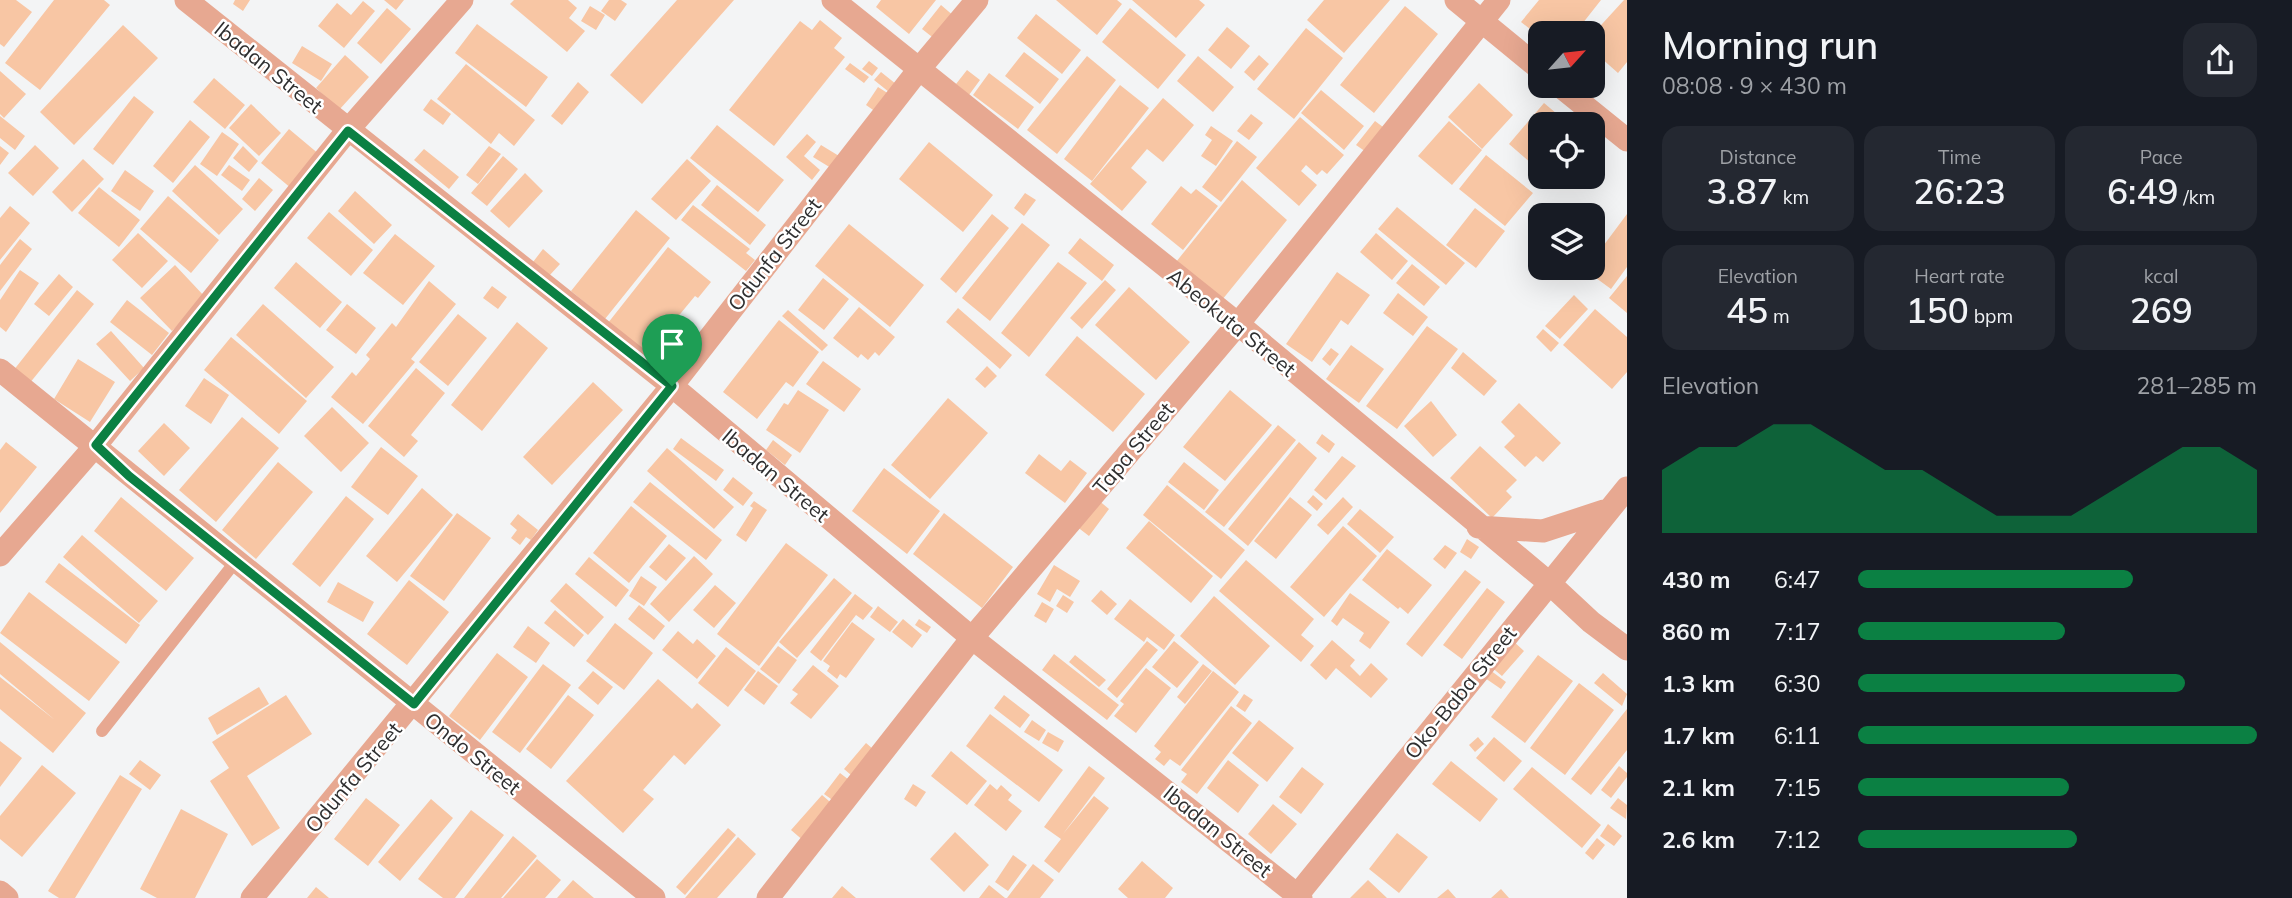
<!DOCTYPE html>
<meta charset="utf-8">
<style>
:root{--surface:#171b24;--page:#242831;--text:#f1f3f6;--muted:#9ea1a6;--accent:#0b8043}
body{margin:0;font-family:Mulish,sans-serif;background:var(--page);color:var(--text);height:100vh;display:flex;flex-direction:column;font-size:26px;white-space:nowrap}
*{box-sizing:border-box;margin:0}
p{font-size:23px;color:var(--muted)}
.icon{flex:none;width:38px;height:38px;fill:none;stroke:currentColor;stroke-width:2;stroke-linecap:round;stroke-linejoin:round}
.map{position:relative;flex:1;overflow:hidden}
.sheet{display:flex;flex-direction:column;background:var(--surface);width:665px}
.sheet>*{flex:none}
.needle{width:46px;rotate:63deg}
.controls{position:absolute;left:1528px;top:21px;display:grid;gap:14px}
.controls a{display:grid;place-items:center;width:77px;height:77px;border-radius:14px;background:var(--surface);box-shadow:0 7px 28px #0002;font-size:35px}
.pin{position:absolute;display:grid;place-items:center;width:60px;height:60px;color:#fff;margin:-72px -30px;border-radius:50% 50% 50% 0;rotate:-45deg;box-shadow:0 0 7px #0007}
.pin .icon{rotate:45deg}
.round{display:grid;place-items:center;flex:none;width:74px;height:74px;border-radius:21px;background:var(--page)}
.headline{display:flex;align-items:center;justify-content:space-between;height:119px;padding:0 35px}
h1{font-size:38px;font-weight:600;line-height:52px}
.metrics{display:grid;grid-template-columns:repeat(3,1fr);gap:10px;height:119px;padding:7px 35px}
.metrics div{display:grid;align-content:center;border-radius:18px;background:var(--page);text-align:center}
.metrics b{font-size:35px;font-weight:600}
.metrics small{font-size:19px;font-weight:400}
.metrics p{font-size:19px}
.chart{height:196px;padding:14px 35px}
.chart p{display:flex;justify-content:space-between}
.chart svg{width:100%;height:126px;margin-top:7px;fill:var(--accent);opacity:.7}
ul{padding:0 35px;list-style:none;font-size:23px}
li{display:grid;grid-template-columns:112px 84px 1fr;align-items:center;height:52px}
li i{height:18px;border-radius:9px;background:var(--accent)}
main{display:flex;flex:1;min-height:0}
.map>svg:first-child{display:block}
</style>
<main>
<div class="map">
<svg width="1627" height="898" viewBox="0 0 1627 898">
<rect width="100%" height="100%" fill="#f3f4f5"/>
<path fill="#f8c6a4" d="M0 0H16L32 12 4 47 0 44Z
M54 0H104L110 5 40 90 5 63Z
M235 0H250L243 11 233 4Z
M384 0H404L396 10Z
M514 0H568L577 8 569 18 585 31 567 52 510 4Z
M609 0H621L627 4 615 21 601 11Z
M677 0H734L642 104 610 75Z
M881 0H936L909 34 876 7Z
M1056 0H1117L1122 4 1097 35Z
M1132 0H1199L1205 5 1176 38Z
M1324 0H1390L1344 53 1307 20Z
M1539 0H1601L1575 33H1540V37L1521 22Z
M1624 0H1627V62L1618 73 1592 50V35Z
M363 1 375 11 344 48 318 26 337 3 351 15Z
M941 5 955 17 936 40 922 29Z
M590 6 605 15 596 30 581 21Z
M1405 6 1438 34 1374 113 1340 85Z
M387 8 411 29 381 64 357 43Z
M1130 8 1186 55 1158 89 1102 42Z
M1036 14 1081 50 1062 74 1017 38Z
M820 20 842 38 834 48 845 57 774 146 729 110 800 21 812 30Z
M477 24 548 77 526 107 455 53Z
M123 25 158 58 74 145 40 112Z
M1227 27 1250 46 1231 69 1208 50Z
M1306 28 1343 58 1294 119 1257 89Z
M302 46 332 64 321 81 292 63Z
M1024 52 1059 79 1040 104 1005 76Z
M345 55 369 77 339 110 316 88Z
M1259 55 1269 64 1254 81 1244 72Z
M1087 56 1116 80 1057 154 1027 130Z
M1198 56 1234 87 1213 112 1177 81Z
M869 61 878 68 872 76 862 69Z
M850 63 869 77 864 83 845 69Z
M466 64 535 120 514 146 499 133 491 144 437 99Z
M967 70 980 80 969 95 956 84Z
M0 71 26 94 4 118 0 114Z
M881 72 896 84 889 92 874 80Z
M989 73 1034 107 1018 129 973 95Z
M214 78 245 105 225 129 193 102Z
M578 82 589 92 562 125 551 116Z
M1479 83 1513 115 1482 149 1448 117Z
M1120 85 1149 108 1092 181 1064 159Z
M878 87 889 94 876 112 866 105Z
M1321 90 1364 126 1344 150 1301 113Z
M134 96 154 112 113 165 93 149Z
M1163 98 1194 125 1163 162 1147 149 1131 168 1147 182 1122 211 1090 184Z
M431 99 451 114 443 125 423 110Z
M1544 103 1569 124H1540V171L1509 144Z
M251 104 281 133 259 156 229 128Z
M1251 114 1263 123 1249 140 1237 131Z
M0 116 25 136 15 150 0 138Z
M1300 117 1344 155 1327 174 1322 170 1317 175 1306 165 1301 171 1317 185 1299 206 1256 168Z
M190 120 210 137 173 183 153 166Z
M1375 121 1387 130 1369 154 1356 145Z
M1449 121 1482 150 1452 185 1418 156Z
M717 125 784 180 758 212 690 158Z
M1211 126 1233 141 1216 166 1201 156 1212 140 1205 135Z
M289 129 320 155 292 189 261 163Z
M222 132 239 144 217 176 200 164Z
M807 134 816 142 804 156 820 170 812 180 786 157Z
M1237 141 1257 157 1221 202 1202 187Z
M929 142 993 195 963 232 899 179Z
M35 145 59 168 33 196 8 173Z
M821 145 839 156 831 168 813 157Z
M0 146 9 153 0 165Z
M243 146 258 161 249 172 233 158Z
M489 146 501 154 478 184 466 175Z
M424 149 459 177 449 189 414 160Z
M1486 155 1533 193 1505 226 1459 189Z
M503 156 518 169 487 206 471 193Z
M83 159 104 179 72 212 52 192Z
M687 159 711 181 676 220 651 199Z
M195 165 243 209 219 235 172 191Z
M229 165 250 180 242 191 221 175Z
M125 170 154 191 140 211 111 191Z
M525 173 543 191 509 228 490 211Z
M259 178 273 190 255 211 242 199Z
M1242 180 1287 220 1222 300 1176 262Z
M717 185 766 225 750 245 701 205Z
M1181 186 1191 194 1196 189 1218 206 1183 250 1151 224Z
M99 187 140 220 119 247 78 213Z
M355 191 392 225 374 244 338 211Z
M1025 193 1036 200 1024 216 1014 208Z
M168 196 219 240 191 273 140 229Z
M693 205 750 249 746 253 755 260 746 271 681 220Z
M10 206 30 223 0 260V218Z
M1397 207 1465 263 1446 285 1378 229Z
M1475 208 1505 231 1476 268 1446 245Z
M636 210 670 238 605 319 571 291Z
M329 212 373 250 351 276 307 238Z
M992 214 1009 228 956 293 940 279Z
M1627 214V267L1611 289 1585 270 1592 268V261Z
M1022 223 1050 245 990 321 962 298Z
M849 224 924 285 890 327 815 266Z
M138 233 168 261 142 288 112 260Z
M1376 233 1408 261 1392 280 1360 252Z
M395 234 435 266 403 305 363 273Z
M1080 238 1114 265 1102 281 1068 253Z
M20 239 32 249 0 291V265Z
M668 247 711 282 698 298 695 296 643 359 604 328Z
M543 249 560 264 549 276 533 262Z
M296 262 342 302 320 328 274 288Z
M1058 262 1087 283 1029 357 1001 333Z
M1412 264 1440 287 1424 306 1396 283Z
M175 265 206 298 172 331 140 298Z
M20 270 39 283 6 332 0 327V300Z
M1337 272 1370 295 1348 325 1341 320 1312 362 1286 344Z
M59 274 73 287 49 316 34 304Z
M1627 276V313L1609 298Z
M823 278 849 299 824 330 798 310Z
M1105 280 1116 290 1082 329 1070 318Z
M429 281 456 304 411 359 415 362 363 424 331 397 352 372 356 376 370 359 366 355 392 323 396 327Z
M492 286 507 297 498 309 483 298Z
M1129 287 1190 342 1156 380 1095 325Z
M77 290 94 304 29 384 13 371Z
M1398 293 1428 317 1413 336 1383 313Z
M1574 295 1588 309 1560 339 1545 326Z
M127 300 169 333 152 355 110 322Z
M263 304 334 367 306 398 236 335Z
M347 304 376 328 356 354 326 330Z
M859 307 895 337 879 356 875 352 868 360 861 354 858 358 833 338Z
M958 308 1012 355 1000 369 946 322Z
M1595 309 1627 337V372L1612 389 1563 345Z
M788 310 828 345 822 351 782 316Z
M458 314 487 338 448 386 419 362Z
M779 320 819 352 793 387 786 382 757 419 723 392Z
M517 322 548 348 482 431 451 405Z
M1427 326 1458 349 1397 429 1366 406Z
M1543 329 1559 343 1551 352 1536 337Z
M111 331 144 368 130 381 96 344Z
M1077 336 1145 394 1113 432 1045 375Z
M231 337 307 401 279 434 204 370Z
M1351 345 1384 369 1359 403 1326 379Z
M1331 348 1339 354 1330 366 1322 359Z
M1463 352 1497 381 1484 396 1451 368Z
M78 359 115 382 90 422 54 399Z
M823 361 861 389 844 412 806 384Z
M987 366 997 376 985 388 975 379Z
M416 368 445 393 411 435 418 441 404 457 368 426Z
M204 378 229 395 211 424 185 406Z
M593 382 623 410 552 485 523 457Z
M798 390 829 410 800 453 766 430 784 403 788 405Z
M1230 390 1272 425 1225 481 1183 447Z
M948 398 988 433 930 499 891 465Z
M1431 401 1457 435 1433 457 1404 426Z
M1519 403 1561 443 1543 462 1536 456 1525 467 1504 447 1515 436 1501 422Z
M332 407 369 443 341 472 304 436Z
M242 417 279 448 216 522 179 490Z
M164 423 190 448 164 476 138 451Z
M1278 425 1296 440 1224 527 1205 512Z
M1322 434 1335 444 1329 453 1316 443Z
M681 438 724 470 716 481 673 449Z
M773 440 792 455 785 465 766 450Z
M6 442 37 467 0 513V450Z
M1299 442 1317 458 1248 546 1228 529Z
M1480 446 1517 480 1506 491 1512 497 1492 518 1450 478Z
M381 447 418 476 388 515 351 487Z
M667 448 734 507 714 529 647 471Z
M1039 454 1061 471 1070 460 1087 473 1065 503 1025 473Z
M1342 456 1356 466 1326 500 1314 490Z
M278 462 313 492 256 559 222 530Z
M1184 462 1219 490 1204 510 1168 482Z
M884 468 940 511 907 554 852 511Z
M733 477 753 493 743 506 723 490Z
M650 482 722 540 706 560 633 502Z
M1167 485 1245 550 1221 579 1143 515Z
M422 488 453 515 397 582 366 556Z
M1313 495 1323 504 1317 511 1307 502Z
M346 496 374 519 320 587 292 564Z
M121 497 194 558 166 591 94 531Z
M1290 497 1312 515 1276 559 1254 541Z
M1343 497 1353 507 1328 535 1317 525Z
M1097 499 1109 509 1089 536 1076 526Z
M754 501 767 510 746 542 736 535 753 508 750 506Z
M631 506 667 536 629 583 593 553Z
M1360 509 1394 537 1380 553 1347 524Z
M457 513 491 538 444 601 410 576Z
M944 513 1013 567 982 608 913 554Z
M518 514 538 530 531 540 526 537 520 545 511 538 517 530 510 524Z
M1149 521 1213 576 1191 603 1126 548Z
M1343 526 1377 556 1324 617 1290 587Z
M82 535 158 601 139 623 63 557Z
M1467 539 1479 547 1471 559 1460 552Z
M786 543 828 575 759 666 717 634Z
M669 544 686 558 666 581 649 567Z
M1445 545 1457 553 1445 569 1433 559Z
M1387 549 1432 585 1408 614 1400 607 1398 609 1362 580Z
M694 556 713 574 669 622 650 604Z
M589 557 629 590 616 607 575 574Z
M1246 560 1314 619 1301 635 1314 646 1301 662 1219 591Z
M59 563 140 625 126 644 45 582Z
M1054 565 1080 581 1070 597 1057 589 1050 602 1037 594Z
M1465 570 1481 582 1422 657 1406 644Z
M641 576 657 587 644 606 629 596Z
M834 578 852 593 797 658 779 642Z
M409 580 449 612 407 665 367 634Z
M338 582 374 602 363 622 327 602Z
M566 583 604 617 588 635 550 601Z
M715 585 736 603 714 628 693 610Z
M1487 588 1505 602 1462 659 1443 645Z
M1101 590 1117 604 1107 615 1091 601Z
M29 592 120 662 89 701 0 633Z
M1350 593 1390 622 1370 649 1359 641 1364 633 1343 618 1337 626 1331 621Z
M855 594 873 608 863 620 856 615 821 661 810 652Z
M1063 595 1074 602 1067 613 1056 606Z
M1214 596 1270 646 1235 685 1180 636Z
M1130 599 1175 635 1164 650 1147 637 1144 642 1114 619Z
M1042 602 1054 609 1046 623 1034 616Z
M639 605 665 626 654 640 628 619Z
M878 606 898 622 890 632 870 617Z
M555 610 584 635 574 647 544 623Z
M903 619 922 635 912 648 892 632Z
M919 619 931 627 927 633 915 625Z
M852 622 875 639 846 678 840 674 837 679 827 671 830 666 823 661Z
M615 623 653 653 624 690 586 661Z
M528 626 550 643 536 663 513 647Z
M678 631 693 644 697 639 716 656 697 679 662 650Z
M1332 640 1355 660 1350 666 1360 676 1371 663 1388 679 1371 698 1336 668 1326 680 1310 665Z
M1512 640 1524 651 1502 676 1490 666Z
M1147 641 1158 650 1117 698 1107 689Z
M1174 641 1199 662 1177 688 1152 667Z
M0 642 86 713 53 753 0 709V677L55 720 0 674Z
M778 646 797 660 779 684 760 669Z
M726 647 756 671 728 707 698 683Z
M497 653 528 677 480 740 449 716Z
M1054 654 1119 705 1107 720 1042 670Z
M1075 655 1106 680 1099 687 1069 662Z
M1538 655 1573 681 1525 743 1491 717Z
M543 664 571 685 520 753 492 732Z
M1203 664 1212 671 1185 704 1177 697Z
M813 665 839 686 811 719 790 703 798 694 792 690Z
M1146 668 1171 688 1136 733 1114 716 1124 704 1120 701Z
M1490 670 1506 682 1501 689 1485 678Z
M593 671 613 687 598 705 578 688Z
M758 671 778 686 764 705 744 690Z
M1213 671 1239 692 1180 766 1170 759 1164 766 1155 759 1161 752 1154 746Z
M1603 673 1627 694 1622 706 1594 683Z
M658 679 692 709 697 703 721 725 685 765 674 755 643 790 654 799 623 833 566 781Z
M1579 683 1614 710 1565 775 1530 748Z
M259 687 269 704 217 735 208 718Z
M1244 694 1253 700 1245 712 1236 706Z
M286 695 312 734 247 776 280 828 252 846 210 781 229 768 212 742Z
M568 695 594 715 551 769 526 749Z
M1004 695 1030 715 1020 728 994 708Z
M1231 706 1252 723 1197 794 1181 782 1187 774 1181 770Z
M1627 709V750L1591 795 1571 779Z
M990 714 1063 770 1039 802 966 746Z
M1032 720 1046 730 1039 741 1024 732Z
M1259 720 1294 748 1267 782 1232 753Z
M1048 732 1064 741 1058 752 1042 743Z
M1478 737 1484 744 1475 752 1469 745Z
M1494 737 1522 761 1504 782 1476 758Z
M0 741 22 758 0 787Z
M866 743 880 755 858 781 844 769Z
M951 751 987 781 967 805 931 776Z
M140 760 161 775 150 790 129 774Z
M1228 760 1259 785 1238 813 1207 788Z
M1451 761 1498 799 1480 822 1432 784Z
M42 765 76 793 22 857 0 839V816Z
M1089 766 1105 778 1063 834 1094 796 1109 808 1059 873 1044 861 1061 839 1044 827Z
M1619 766 1627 773V777L1611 798 1601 790Z
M1302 767 1324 784 1301 814 1279 797Z
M1532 767 1601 825 1582 848 1513 789Z
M840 773 853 783 838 804 824 794Z
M120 775 142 789 75 898H59L48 891Z
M913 784 926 792 916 807 904 799Z
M990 784 997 790 1001 785 1012 795 1008 800 1022 811 1006 831 974 805Z
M822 795 836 807 805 842 791 830Z
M366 798 400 825 368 866 334 839Z
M1618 798 1627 805 1626 819 1610 808Z
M431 799 453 818 400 881 378 862Z
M1273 804 1297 824 1271 854 1248 834Z
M181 809 228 834 195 898H157L140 889Z
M471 810 504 835 455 898H443L418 879Z
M1608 824 1622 836 1614 846 1600 836Z
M728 828 736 835 685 895 676 887Z
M955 832 989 865 964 892 930 859Z
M1397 833 1428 857 1399 893 1369 869Z
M513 836 537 856 501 898H464Z
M738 837 756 854 717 898H685Z
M1597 838 1605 845 1593 860 1585 853Z
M1013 855 1027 865 1008 891 995 882Z
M537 859 561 880 545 898H503Z
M1142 861 1173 888 1165 898H1128L1118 889Z
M1033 864 1054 880 1040 898H1007Z
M573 880 594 898H557Z
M1368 880 1387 898H1350Z
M989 885 1005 898H979Z
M842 886 856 898H832Z
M316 887 329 898H307Z
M1448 889 1456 898H1437Z
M1501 889 1509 898H1491Z"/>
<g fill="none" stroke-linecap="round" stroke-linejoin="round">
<path stroke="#e7a891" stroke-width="12" d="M102 731 236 561"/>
<path stroke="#e7a891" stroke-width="23" d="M186 0 672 386 972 638 1301 898
M833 0 1238 324 1548 582 1591 622 1627 649
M1456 0 1540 69
M1560 86 1627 140
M0 370 654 898
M1478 527 1543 531 1604 511
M0 555 96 445 347 131 462 0
M0 892 7 898
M252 898 672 386 920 68 977 0
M768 898 972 638 1238 324 1499 0
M1295 898 1627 488"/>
</g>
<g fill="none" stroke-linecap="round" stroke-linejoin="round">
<g stroke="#fff" stroke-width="14">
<path id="route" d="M348 131 672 386 414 704 129 476 96 445Z"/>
</g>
<use href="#route" stroke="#0b8043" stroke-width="9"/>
</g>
<g text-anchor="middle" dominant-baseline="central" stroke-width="5" stroke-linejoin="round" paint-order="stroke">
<g font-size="21" fill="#2f2f30" stroke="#fff">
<text transform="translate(269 67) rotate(39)">Ibadan Street</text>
<text transform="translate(774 254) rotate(-52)">Odunfa Street</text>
<text transform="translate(1232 322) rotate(39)">Abeokuta Street</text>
<text transform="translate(1133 448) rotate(-50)">Tapa Street</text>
<text transform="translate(776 475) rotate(40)">Ibadan Street</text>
<text transform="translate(1460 692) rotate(-51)">Oko-Baba Street</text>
<text transform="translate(473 753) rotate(39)">Ondo Street</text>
<text transform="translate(353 777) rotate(-50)">Odunfa Street</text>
<text transform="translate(1218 831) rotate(39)">Ibadan Street</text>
</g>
</g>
</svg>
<div class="controls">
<a><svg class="needle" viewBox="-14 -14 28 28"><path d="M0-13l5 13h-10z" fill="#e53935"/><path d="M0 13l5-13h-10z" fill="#9ea1a6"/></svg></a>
<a><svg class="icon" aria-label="locate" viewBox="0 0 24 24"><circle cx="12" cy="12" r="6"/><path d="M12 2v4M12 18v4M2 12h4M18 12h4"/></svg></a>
<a><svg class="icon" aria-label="layers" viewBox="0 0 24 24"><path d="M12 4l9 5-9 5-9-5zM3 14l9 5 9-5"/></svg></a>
</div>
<div class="pin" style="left:672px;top:386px;background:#1e9e55"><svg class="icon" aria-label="arrive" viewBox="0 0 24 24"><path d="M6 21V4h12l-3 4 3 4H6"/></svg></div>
</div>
<section class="sheet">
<div class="headline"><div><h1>Morning run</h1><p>08:08 · 9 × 430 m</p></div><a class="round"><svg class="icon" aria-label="share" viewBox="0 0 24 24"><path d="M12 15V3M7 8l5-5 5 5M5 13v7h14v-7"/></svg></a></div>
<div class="metrics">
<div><p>Distance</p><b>3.87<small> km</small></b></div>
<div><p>Time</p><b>26:23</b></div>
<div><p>Pace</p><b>6:49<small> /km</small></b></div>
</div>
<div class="metrics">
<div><p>Elevation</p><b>45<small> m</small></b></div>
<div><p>Heart rate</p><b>150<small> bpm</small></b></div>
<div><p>kcal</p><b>269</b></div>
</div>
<div class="chart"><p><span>Elevation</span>281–285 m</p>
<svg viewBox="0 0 160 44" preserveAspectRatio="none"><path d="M0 44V22L10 14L20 14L30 6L40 6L50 14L60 22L70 22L80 30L90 38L100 38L110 38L120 30L130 22L140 14L150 14L160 22V44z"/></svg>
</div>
<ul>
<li><b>430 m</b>6:47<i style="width:69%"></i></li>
<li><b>860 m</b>7:17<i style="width:52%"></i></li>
<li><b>1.3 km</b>6:30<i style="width:82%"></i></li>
<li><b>1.7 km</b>6:11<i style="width:100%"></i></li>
<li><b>2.1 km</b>7:15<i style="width:53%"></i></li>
<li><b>2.6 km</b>7:12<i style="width:55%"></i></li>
</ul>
</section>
</main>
